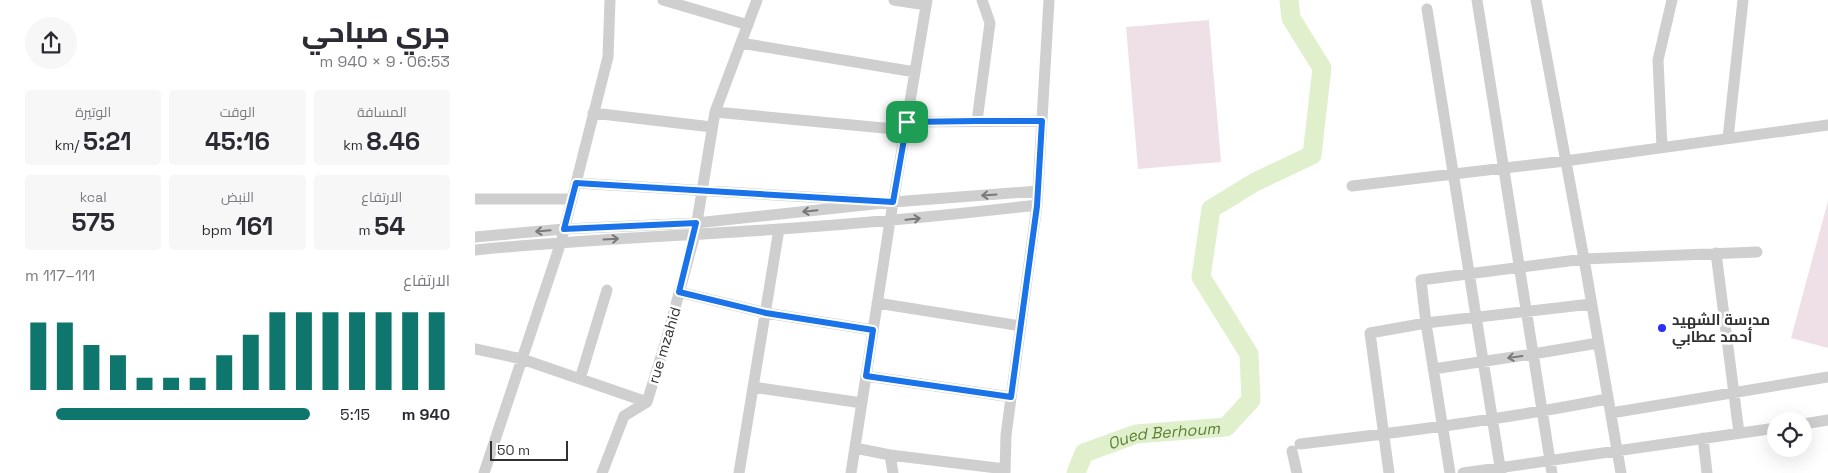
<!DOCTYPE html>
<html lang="ar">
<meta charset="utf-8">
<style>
:root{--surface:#fff;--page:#f7f7f7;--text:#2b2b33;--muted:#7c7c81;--accent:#0f766e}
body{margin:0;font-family:"Space Grotesk",Cairo,sans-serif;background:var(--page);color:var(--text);direction:rtl;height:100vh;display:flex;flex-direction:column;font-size:19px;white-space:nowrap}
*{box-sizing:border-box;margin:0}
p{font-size:16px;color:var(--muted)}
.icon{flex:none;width:28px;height:28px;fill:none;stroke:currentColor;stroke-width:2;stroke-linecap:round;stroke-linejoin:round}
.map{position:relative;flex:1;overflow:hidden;direction:ltr}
.side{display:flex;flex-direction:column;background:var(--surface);width:475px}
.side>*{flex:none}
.fabs{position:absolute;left:1292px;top:412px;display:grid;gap:10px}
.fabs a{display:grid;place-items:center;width:45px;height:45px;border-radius:50%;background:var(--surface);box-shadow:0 5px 20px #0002;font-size:25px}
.scale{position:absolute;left:15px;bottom:12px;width:78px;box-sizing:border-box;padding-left:5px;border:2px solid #323232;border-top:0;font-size:14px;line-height:18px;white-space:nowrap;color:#323232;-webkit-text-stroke:4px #fff;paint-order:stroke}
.pin{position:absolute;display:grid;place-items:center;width:42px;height:42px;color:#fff;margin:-21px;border-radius:10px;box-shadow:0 2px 8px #0006}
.round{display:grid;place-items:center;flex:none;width:52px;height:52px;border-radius:26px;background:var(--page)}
.summary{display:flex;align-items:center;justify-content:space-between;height:85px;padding:0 25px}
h1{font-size:28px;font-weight:800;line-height:38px}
.metrics{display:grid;grid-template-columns:repeat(3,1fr);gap:8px;height:85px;padding:5px 25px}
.metrics div{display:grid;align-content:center;border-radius:5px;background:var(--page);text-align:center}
.metrics b{font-size:25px;font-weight:800}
.metrics small{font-size:14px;font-weight:400}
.metrics p{font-size:14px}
.chart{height:140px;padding:10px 25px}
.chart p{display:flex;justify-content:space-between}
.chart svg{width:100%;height:90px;margin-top:5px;stroke:var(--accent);stroke-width:6}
ul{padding:0 25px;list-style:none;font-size:16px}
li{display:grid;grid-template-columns:80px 60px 1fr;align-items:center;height:38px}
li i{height:12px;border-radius:6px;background:var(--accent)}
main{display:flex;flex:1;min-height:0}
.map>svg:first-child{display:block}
</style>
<main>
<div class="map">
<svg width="1353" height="473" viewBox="0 0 1353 473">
<rect width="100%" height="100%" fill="#fff"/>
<path fill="#efe0e8" d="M734 20 746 162 663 169 651 27Z
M1353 201V348L1316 338Z"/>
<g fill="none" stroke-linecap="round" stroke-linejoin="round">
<path stroke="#e0f0cc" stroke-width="19" id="s1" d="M601 473 609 453 661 434 751 427 776 400 774 354 726 277 736 209 780 182 837 155 847 68 816 18 814 0"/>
<path stroke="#cfcfcf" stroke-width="11" d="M188 0 273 25
M419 0 451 5
M1002 0 1077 473
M1061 0 1109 259 1146 473
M952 9 1026 473
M266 43 440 72
M240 112 430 130
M118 113 237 127
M502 121 515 23 507 0
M432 122 567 121
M1253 138 1268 0
M1187 147 1183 60 1197 0
M101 183 383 200
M877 186 1090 161 1353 125
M0 199H97
M0 237 89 229 221 223 418 202 563 191
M0 250C102 240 204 236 306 229 391 223 476 215 562 205
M1241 253 1264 433
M204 292 291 313 398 330
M402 303 546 326
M0 349 47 359 172 402
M958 369 1058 354 1123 343
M391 376 536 397
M105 379 132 290
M278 387 387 403
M1136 413 1353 377
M1329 424 1353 420
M1228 438 1232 473
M825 444C928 432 1031 419 1132 399
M380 448 415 455 530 469
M817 451 822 473
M415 455 418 473
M9 473 86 242 133 57 135 0
M127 473 149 416 172 402 193 334 220 234 240 112 282 0
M264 473 304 229
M376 473 415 221 452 0
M530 473 531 435 562 205 574 0
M914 473 895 333 951 323 1116 304
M975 473 951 323 946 280 1109 259 1282 252
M988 473 1301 428"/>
</g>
<defs><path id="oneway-shaft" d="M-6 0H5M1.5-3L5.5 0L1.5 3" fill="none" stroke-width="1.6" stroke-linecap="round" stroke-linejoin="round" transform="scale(1.25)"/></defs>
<g stroke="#797979">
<use href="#oneway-shaft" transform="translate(514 195) rotate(176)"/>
<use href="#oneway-shaft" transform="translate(335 211) rotate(174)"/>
<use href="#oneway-shaft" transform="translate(438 219) rotate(-6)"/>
<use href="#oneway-shaft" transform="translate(68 231) rotate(175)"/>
<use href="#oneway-shaft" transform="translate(136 239) rotate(-3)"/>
<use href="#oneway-shaft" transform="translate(1040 357) rotate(172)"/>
</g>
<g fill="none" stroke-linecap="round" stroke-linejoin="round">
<g stroke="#fff" stroke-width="10">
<path id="route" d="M502 121H567L562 206 536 397 391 376 398 330 291 313 204 292 221 223 89 229 101 183 418 202 432 122Z"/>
</g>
<use href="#route" stroke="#1a73e8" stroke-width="6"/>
</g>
<circle fill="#2c2ef2" stroke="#fff" stroke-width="2" cx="1187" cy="328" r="5"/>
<g text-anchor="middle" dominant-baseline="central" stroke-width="5" stroke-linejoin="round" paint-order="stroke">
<g font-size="15" font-weight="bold" fill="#323232" stroke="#fff" text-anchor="start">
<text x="1197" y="319">مدرسة الشهيد<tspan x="1197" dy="17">أحمد عطابي</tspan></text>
</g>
<g font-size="15" fill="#323232" stroke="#fff">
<text transform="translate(189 345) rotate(-73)">rue mzahid</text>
</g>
<g font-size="16" font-style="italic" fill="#5c8031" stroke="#fff">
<text stroke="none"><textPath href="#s1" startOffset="104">Oued Berhoum</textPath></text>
</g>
</g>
</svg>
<div class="fabs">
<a><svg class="icon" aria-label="locate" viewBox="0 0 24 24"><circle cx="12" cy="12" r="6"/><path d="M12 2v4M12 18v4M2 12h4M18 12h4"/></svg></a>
</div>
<div class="scale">50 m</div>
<div class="pin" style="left:432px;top:122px;background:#1e9e55"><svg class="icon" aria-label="arrive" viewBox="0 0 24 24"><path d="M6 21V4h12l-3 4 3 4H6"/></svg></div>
</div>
<section class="side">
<div class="summary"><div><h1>جري صباحي</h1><p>06:53 · 9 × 940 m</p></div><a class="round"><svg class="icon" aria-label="share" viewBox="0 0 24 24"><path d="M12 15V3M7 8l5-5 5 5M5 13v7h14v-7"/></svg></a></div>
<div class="metrics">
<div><p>المسافة</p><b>8.46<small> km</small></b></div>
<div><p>الوقت</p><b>45:16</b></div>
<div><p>الوتيرة</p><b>5:21<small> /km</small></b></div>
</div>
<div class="metrics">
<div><p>الارتفاع</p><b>54<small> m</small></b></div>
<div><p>النبض</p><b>161<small> bpm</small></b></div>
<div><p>kcal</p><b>575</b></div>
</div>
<div class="chart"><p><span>الارتفاع</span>111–117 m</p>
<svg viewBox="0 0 160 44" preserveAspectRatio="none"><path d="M5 44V11M15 44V11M25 44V22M35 44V27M45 44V38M55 44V38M65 44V38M75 44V27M85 44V17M95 44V6M105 44V6M115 44V6M125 44V6M135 44V6M145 44V6M155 44V6"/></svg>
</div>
<ul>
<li><b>940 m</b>5:15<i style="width:89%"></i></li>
</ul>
</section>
</main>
